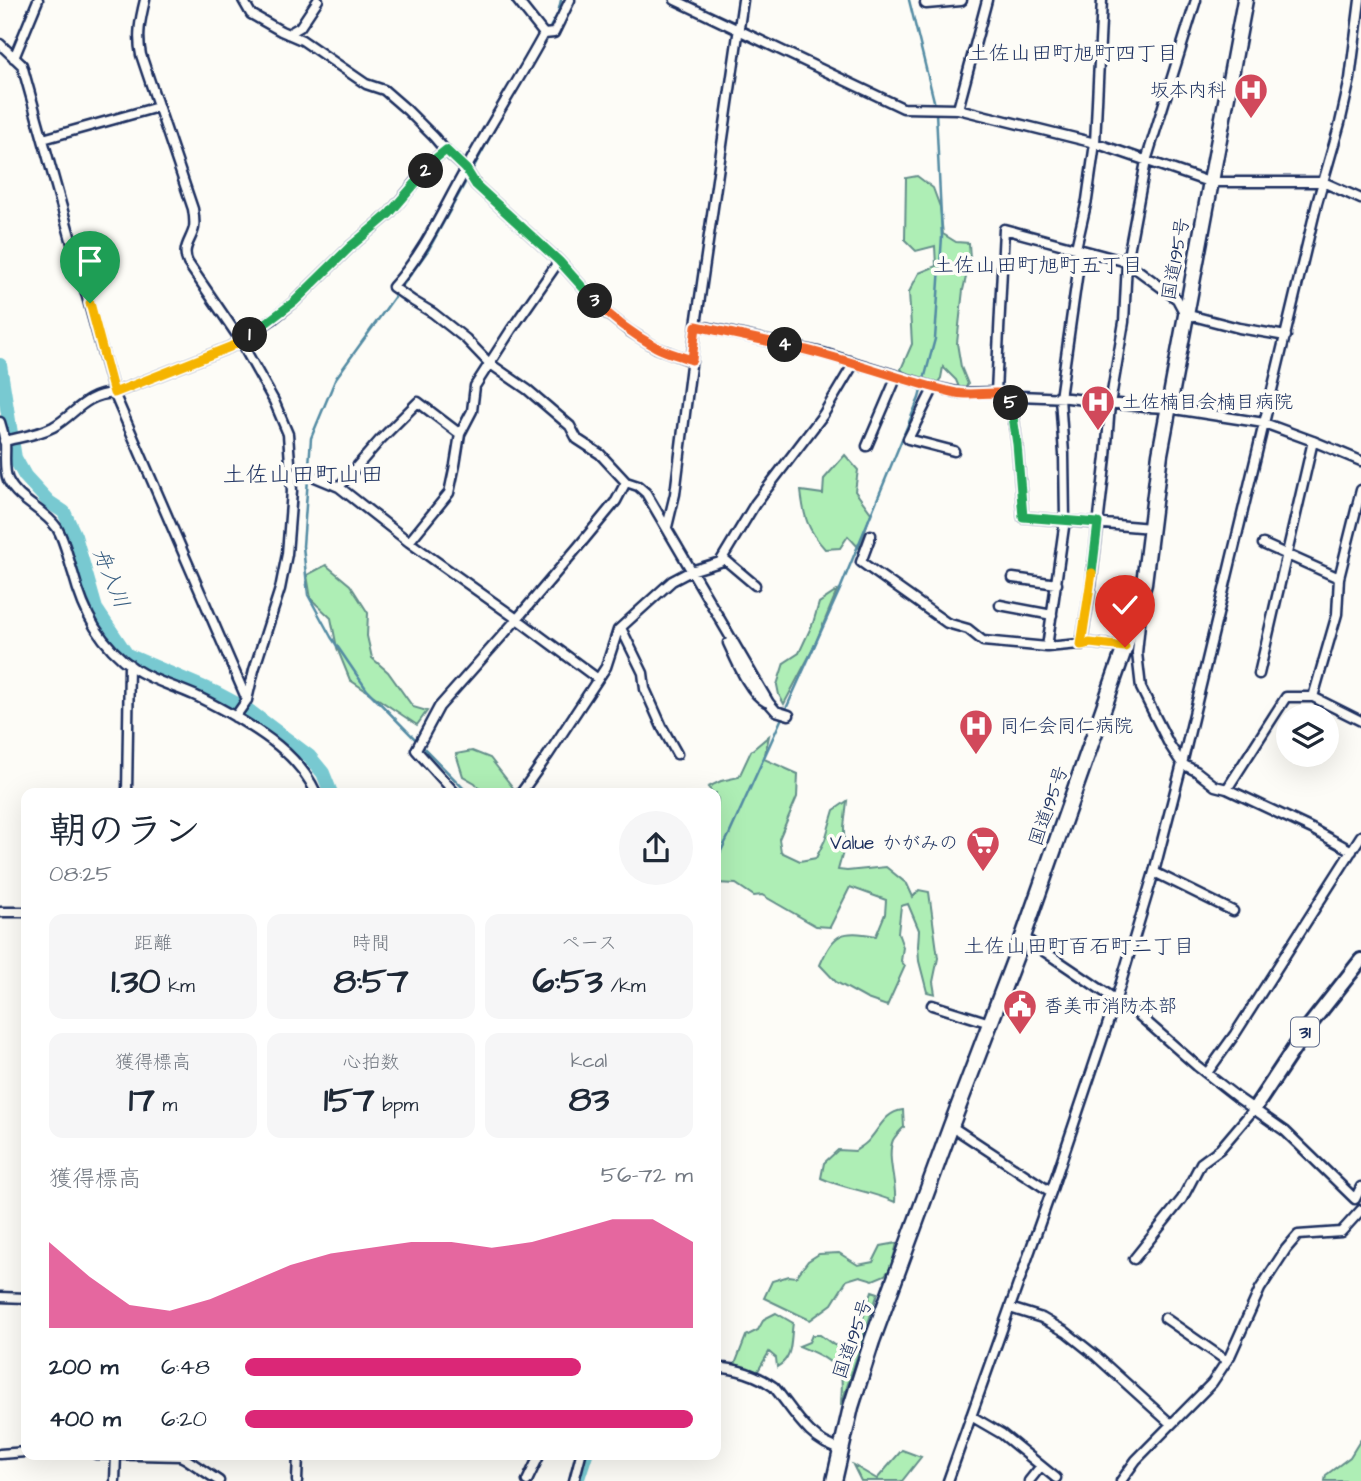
<!DOCTYPE html>
<html lang="ja">
<meta charset="utf-8">
<style>
:root{--surface:#fff;--page:#f6f6f7;--text:#1f2937;--muted:#747a83;--accent:#db2777}
body{margin:0;font-family:"Architects Daughter","Klee One",sans-serif;background:var(--page);color:var(--text);height:100vh;display:flex;flex-direction:column;font-size:26px;white-space:nowrap}
*{box-sizing:border-box;margin:0}
p{font-size:23px;color:var(--muted)}
.icon{flex:none;width:38px;height:38px;fill:none;stroke:currentColor;stroke-width:2;stroke-linecap:round;stroke-linejoin:round}
.map{position:relative;flex:1;overflow:hidden}
.side{position:absolute;left:21px;top:788px;width:700px;height:672px;display:flex;flex-direction:column;background:var(--surface);border-radius:14px;box-shadow:0 7px 28px #0002}
.side>*{flex:none}
.fabs{position:absolute;left:1276px;top:704px;display:grid;gap:14px}
.fabs a{display:grid;place-items:center;width:63px;height:63px;border-radius:50%;background:var(--surface);box-shadow:0 7px 28px #0002;font-size:35px}
.pin{position:absolute;display:grid;place-items:center;width:60px;height:60px;color:#fff;margin:-72px -30px;border-radius:50% 50% 50% 0;rotate:-45deg;box-shadow:0 0 7px #0007}
.pin .icon{rotate:45deg}
.km{position:absolute;width:35px;height:35px;margin:-18px;border-radius:50%;background:#222;color:#fff;font-size:19px;line-height:35px;text-align:center}
.round{display:grid;place-items:center;flex:none;width:74px;height:74px;border-radius:37px;background:var(--page)}
.headline{display:flex;align-items:center;justify-content:space-between;height:119px;padding:0 28px}
h1{font-size:38px;font-weight:800;line-height:52px}
.stats{display:grid;grid-template-columns:repeat(3,1fr);gap:10px;height:119px;padding:7px 28px}
.stats div{display:grid;align-content:center;border-radius:14px;background:var(--page);text-align:center}
.stats b{font-size:35px;font-weight:800}
.stats small{font-size:19px;font-weight:400}
.stats p{font-size:19px}
.chart{height:196px;padding:14px 28px}
.chart p{display:flex;justify-content:space-between}
.chart svg{width:100%;height:126px;margin-top:7px;fill:var(--accent);opacity:.7}
ul{padding:0 28px;list-style:none;font-size:23px}
li{display:grid;grid-template-columns:112px 84px 1fr;align-items:center;height:52px}
li i{height:18px;border-radius:9px;background:var(--accent)}
.map>svg:first-child{display:block}
</style>
<div class="map">
<svg width="1361" height="1481" viewBox="0 0 1361 1481">
<rect width="100%" height="100%" fill="#fdfcf7"/>
<filter id="ink" filterUnits="userSpaceOnUse"><feTurbulence type="fractalNoise" baseFrequency=".0143" numOctaves="2"/><feDisplacementMap in="SourceGraphic" scale="14" xChannelSelector="R" yChannelSelector="G"/><feConvolveMatrix kernelMatrix="1 2 1 2 8 2 1 2 1" color-interpolation-filters="sRGB"/></filter>
<g filter="url(#ink)">
<path fill="#aeeeb5" stroke="#648e8a" stroke-width="2" d="M917 176 933 188 940 207 943 234 956 242 969 243 970 260 963 290 957 343 961 367 968 384 961 392 956 380 943 367 941 378 933 389 912 382 901 369 912 344 909 292 919 273 936 266 935 246 916 251 905 240 906 178Z
M845 455 858 470 855 491 871 513 859 548 848 536 840 548 825 549C807 529 804 517 801 491L823 494 824 479Z
M326 565 350 585 368 613 367 636 372 658 388 672 413 707 427 711 417 725 350 680 337 648 331 618 311 599 307 575Z
M837 591 813 649 784 704 779 695 777 685 784 663 799 653 813 623 819 603Z
M769 736 764 759 798 774 797 797 779 839 781 852 800 861 816 858 825 840 834 810 847 801 844 827V848L838 870 847 871 886 867 907 884 913 897 919 890 929 892 938 958 933 982 935 994 927 992 919 961 918 946 919 930 908 904 901 906 898 933 903 947 901 961 905 966 887 1006 867 999 836 982 820 965C834 932 842 930 876 936L885 914 886 900 850 887 830 927 816 926 762 895 754 896 736 884 716 883V820L718 799 716 796V793H713L708 787 721 781 739 777 751 751Z
M472 751 490 758 514 789 512 793H483L475 783 463 776 456 754Z
M903 1110 904 1127C900 1131 895 1136 893 1140 886 1157 897 1183 895 1202 870 1191 845 1189 821 1178L824 1163 838 1150 855 1151C859 1148 865 1145 869 1140 880 1128 885 1112 903 1110Z
M897 1243 891 1268 885 1275 873 1280 860 1276 847 1280 832 1304 810 1320 764 1298 772 1281 789 1276 796 1277 808 1261 819 1254 839 1253 858 1265 873 1262 881 1246Z
M872 1291 878 1293 841 1405C841 1396 843 1384 841 1376 837 1361 811 1351 799 1346L809 1342 812 1335H820L834 1345 853 1349Z
M776 1313 793 1323C790 1340 794 1357 777 1367L776 1358 769 1352 755 1376 734 1367 746 1336 758 1330 764 1319Z
M1361 1439V1481H1325L1326 1475 1350 1457Z
M902 1450 921 1457 902 1481H861L853 1465 877 1479Z"/>
<g fill="none" stroke-linecap="round" stroke-linejoin="round">
<path stroke="#538ba3" stroke-width="2.5" d="M909 0 935 105
M548 31 558 13 561 0
M468 793 367 690 331 637 308 595 303 546 311 438 336 378 429 249 506 108
M716 861 729 835 841 587 919 398 935 339 942 237 936 112"/>
<path stroke="#78c9d1" stroke-width="14" d="M0 365 15 458 25 476 49 502 64 512 75 536 96 609 127 655 216 693 248 710 309 756 323 773 331 793
M577 1481 586 1454"/>
<g stroke="#1b2f5e" stroke-width="13">
<path id="minor" d="M145 0C140 20 137 36 141 55L193 209C194 215 195 222 194 228 191 241 181 248 188 263L237 335 274 401 288 434 292 491 287 554 280 589 254 670 247 700 235 717
M243 0 251 14 281 31 302 40 366 84 384 90 407 110 434 137 445 150 466 169 476 185 559 261 604 311 628 330 657 348 692 361
M517 0 544 34
M675 0 903 108 958 109 1095 143 1209 182H1323L1361 199
M288 34 300 27 318 0
M544 34C519 80 491 123 466 169 443 209 425 252 393 287L413 301 433 313 466 339 489 363 528 390 570 426 577 439 600 454 626 482
M544 34 554 33 570 0
M0 44 22 65 114 393 247 700
M14 58 38 0
M958 109 987 0
M43 139 158 107
M696 325 823 353 930 386 961 393 996 392 1019 396 1068 398 1145 407 1168 408 1264 423 1313 441 1361 461
M934 387 908 439 954 451
M996 392 1004 229 1127 262 1177 299 1185 314 1239 328 1286 336
M1010 394 1017 444 1023 517 1151 528
M0 422C2 428 4 436 5 442 6 454 3 469 8 480 18 501 44 509 57 528 65 541 68 558 73 573 84 614 100 645 135 669 153 681 174 686 194 695 205 700 216 706 227 712 262 732 299 755 316 793
M4 441C20 437 38 435 53 427 76 414 83 395 114 393L230 347 273 319 294 302 351 246 389 214 436 158 445 150
M867 446 897 376
M292 475 303 472 339 487 409 542 517 619 598 679
M339 487 380 440 418 402 460 434
M667 527 675 494 696 325 743 0
M871 535 861 562 947 623 968 629 983 641 1047 647 1090 643 1125 647
M409 542 449 493 455 465 460 434 472 411 475 386 511 330 559 261
M1263 544 1339 578
M723 558 755 585
M1013 578 1057 584
M1000 605 1052 615
M1141 613 1137 653 1141 688 1169 744 1182 764 1196 771 1215 786 1227 789 1312 829 1352 851
M621 628 643 673 645 689 662 727 677 754
M728 643C736 660 749 693 766 702
M1081 645 1091 585 1106 457 1110 404 1124 322 1127 262 1146 161 1196 0
M1047 647 1065 520 1064 454 1060 398 1079 264 1076 248 1087 200 1095 143 1102 0
M1259 674 1313 441
M1313 697 1337 614 1339 578 1361 490
M1227 789 1286 697H1313L1361 721
M127 793 129 664
M455 793 416 750 439 707 517 619 578 547 616 501 626 482 638 486 646 493 769 703 776 711 789 715
M521 793 548 755 606 667 618 630 672 581 691 571 720 562 755 504 823 415 854 363
M1154 872 1233 911
M0 912H26
M1023 937 1140 1016 1197 1066 1238 1098 1285 1131 1355 1199 1361 1187
M932 1005 990 1023
M1207 1073 1235 1034 1361 836
M951 1126 1051 1192
M1134 1259 1182 1199 1201 1163 1220 1149 1254 1109
M0 1297 26 1298
M1010 1308 1042 1318 1066 1332 1096 1356 1171 1424
M1165 1318 1227 1361
M716 1368C735 1367 759 1376 774 1387 793 1410 810 1443 841 1449
M971 1416 1002 1434 1056 1478
M0 1454 26 1452
M96 1454 180 1456 186 1459 219 1481
M115 1481 116 1454
M297 1481 298 1454
M527 1481 540 1454
M574 1481 581 1454
M948 1481 1051 1192 1116 999 1154 872 1182 764 1317 203 1340 123 1350 79 1360 0
M1029 1481 1041 1466
M1121 1481 1136 1460 1212 1383 1230 1356 1260 1289 1286 1249 1298 1235 1341 1232 1361 1210"/>
</g>
<g stroke="#1b2f5e" stroke-width="15">
<path id="tertiary" d="M926 3 961 0"/>
</g>
<g stroke="#1b2f5e" stroke-width="18">
<path id="primary" d="M1254 1109 1309 1026 1361 960"/>
</g>
<g stroke="#1b2f5e" stroke-width="19">
<path id="trunk" d="M834 1481 851 1407 872 1341 951 1126 1023 937 1125 647 1144 583 1160 454 1245 0"/>
</g>
<use href="#minor" stroke="#fdfcf7" stroke-width="8"/>
<use href="#tertiary" stroke="#fdfcf7" stroke-width="10"/>
<use href="#primary" stroke="#fdfcf7" stroke-width="12"/>
<use href="#trunk" stroke="#fdfcf7" stroke-width="14"/>
</g>
</g>
<g fill="none" stroke-linecap="round" stroke-linejoin="round" filter="url(#ink)">
<g stroke="#fff" stroke-width="14">
<path id="split-1" d="M90 303 114 393 230 347 250 335"/>
</g>
<g stroke="#fff" stroke-width="14">
<path id="split-2" d="M250 335 294 302 351 246 389 214 426 171"/>
</g>
<g stroke="#fff" stroke-width="14">
<path id="split-3" d="M426 171 436 158 446 150 466 169 476 185 559 261 595 301"/>
</g>
<g stroke="#fff" stroke-width="14">
<path id="split-4" d="M595 301C612 319 634 335 656 347 667 353 681 356 692 360L696 326 785 345"/>
</g>
<g stroke="#fff" stroke-width="14">
<path id="split-5" d="M785 345C843 357 898 380 956 393 973 396 992 391 1010 394L1011 403"/>
</g>
<g stroke="#fff" stroke-width="14">
<path id="split-6" d="M1011 403 1017 444 1023 517 1098 523 1092 573"/>
</g>
<g stroke="#fff" stroke-width="14">
<path id="split-7" d="M1092 573 1081 645 1090 643 1125 647"/>
</g>
<use href="#split-1" stroke="#f5b400" stroke-width="9"/>
<use href="#split-2" stroke="#22a559" stroke-width="9"/>
<use href="#split-3" stroke="#22a559" stroke-width="9"/>
<use href="#split-4" stroke="#f0652b" stroke-width="9"/>
<use href="#split-5" stroke="#f0652b" stroke-width="9"/>
<use href="#split-6" stroke="#22a559" stroke-width="9"/>
<use href="#split-7" stroke="#f5b400" stroke-width="9"/>
</g>
<defs>
<g id="hospital-pin" transform="scale(1.75)"><path d="M0 17L-7.5 6A9.5 9.5 0 1 1 7.5 6Z" fill="#d1495b" stroke="#fdfcf7"/><path d="M-5-5h3v3.5h4V-5h3V5h-3V1.5h-4V5h-3Z" fill="#fff"/></g>
<g id="supermarket-pin" transform="scale(1.75)"><path d="M0 17L-7.5 6A9.5 9.5 0 1 1 7.5 6Z" fill="#d1495b" stroke="#fdfcf7"/><path d="M-6-5.5h2.5l.6 2H6L4.5 2H-2.5L-4.4-4H-6ZM-1.5 3.2a1.3 1.3 0 1 0 .1 0ZM3 3.2a1.3 1.3 0 1 0 .1 0Z" fill="#fff"/></g>
<g id="civic-pin" transform="scale(1.75)"><path d="M0 17L-7.5 6A9.5 9.5 0 1 1 7.5 6Z" fill="#d1495b" stroke="#fdfcf7"/><path d="M-.6-6.5H3V-4.5H.6V-3L4-1V1h2V6H-6V1h2V-1L-.6-3ZM-1.2 2.5V6h2.4V2.5Z" fill="#fff"/></g>
</defs>
<g fill-rule="evenodd">
<use href="#hospital-pin" x="1251" y="90"/>
<use href="#hospital-pin" x="1098" y="402"/>
<use href="#hospital-pin" x="976" y="726"/>
<use href="#supermarket-pin" x="983" y="843"/>
<use href="#civic-pin" x="1020" y="1006"/>
</g>
<g text-anchor="middle" dominant-baseline="central" stroke-width="7" stroke-linejoin="round" paint-order="stroke">
<rect fill="#fdfcf7" stroke="#5f6c8c" stroke-width="2" x="1291" y="1017.5" width="28" height="29" rx="5"/>
<g font-size="18" font-weight="bold" fill="#1b2f5e">
<text x="1305" y="1032">31</text>
</g>
<g font-size="19" fill="#1b2f5e" stroke="#fdfcf7" text-anchor="start">
<text x="1226" y="90" text-anchor="end">坂本内科</text>
<text x="1122" y="402">土佐楠目会楠目病院</text>
<text x="1000" y="726">同仁会同仁病院</text>
<text x="958" y="843" text-anchor="end">Value かがみの</text>
<text x="1044" y="1006">香美市消防本部</text>
</g>
<g font-size="19" fill="#1b2f5e" stroke="#fdfcf7">
<text transform="translate(1176 259) rotate(-80)">国道195号</text>
<text transform="translate(1049 806) rotate(-71)">国道195号</text>
<text transform="translate(853 1339) rotate(-71)">国道195号</text>
</g>
<g font-size="21" fill="#1b2f5e" stroke="#fdfcf7">
<text x="1073" y="53">土佐山田町旭町四丁目</text>
<text x="1038" y="265">土佐山田町旭町五丁目</text>
<text x="1079" y="946">土佐山田町百石町二丁目</text>
</g>
<g font-size="21" font-style="italic" fill="#375d80" stroke="#fdfcf7">
<text transform="translate(111 578) rotate(68)">舟入川</text>
</g>
<g font-size="23" fill="#1b2f5e" stroke="#fdfcf7">
<text x="303" y="475">土佐山田町山田</text>
</g>
</g>
</svg>
<div class="fabs">
<a><svg class="icon" aria-label="layers" viewBox="0 0 24 24"><path d="M12 4l9 5-9 5-9-5zM3 14l9 5 9-5"/></svg></a>
</div>
<div class="pin" style="left:90px;top:303px;background:#1e9e55"><svg class="icon" aria-label="arrive" viewBox="0 0 24 24"><path d="M6 21V4h12l-3 4 3 4H6"/></svg></div>
<div class="pin" style="left:1125px;top:647px;background:#d93025"><svg class="icon" aria-label="check" viewBox="0 0 24 24"><path d="M5 12l5 5 9-10"/></svg></div>
<b class="km" style="left:250px;top:335px">1</b>
<b class="km" style="left:426px;top:171px">2</b>
<b class="km" style="left:595px;top:301px">3</b>
<b class="km" style="left:785px;top:345px">4</b>
<b class="km" style="left:1011px;top:403px">5</b>
<section class="side">
<div class="headline"><div><h1>朝のラン</h1><p>08:25</p></div><a class="round"><svg class="icon" aria-label="share" viewBox="0 0 24 24"><path d="M12 15V3M7 8l5-5 5 5M5 13v7h14v-7"/></svg></a></div>
<div class="stats">
<div><p>距離</p><b>1.30<small> km</small></b></div>
<div><p>時間</p><b>8:57</b></div>
<div><p>ペース</p><b>6:53<small> /km</small></b></div>
</div>
<div class="stats">
<div><p>獲得標高</p><b>17<small> m</small></b></div>
<div><p>心拍数</p><b>157<small> bpm</small></b></div>
<div><p>kcal</p><b>83</b></div>
</div>
<div class="chart"><p><span>獲得標高</span>56–72 m</p>
<svg viewBox="0 0 160 44" preserveAspectRatio="none"><path d="M0 44V14L10 26L20 36L30 38L40 34L50 28L60 22L70 18L80 16L90 14L100 14L110 16L120 14L130 10L140 6L150 6L160 14V44z"/></svg>
</div>
<ul>
<li><b>200 m</b>6:48<i style="width:75%"></i></li>
<li><b>400 m</b>6:20<i style="width:100%"></i></li>
</ul>
</section>
</div>
